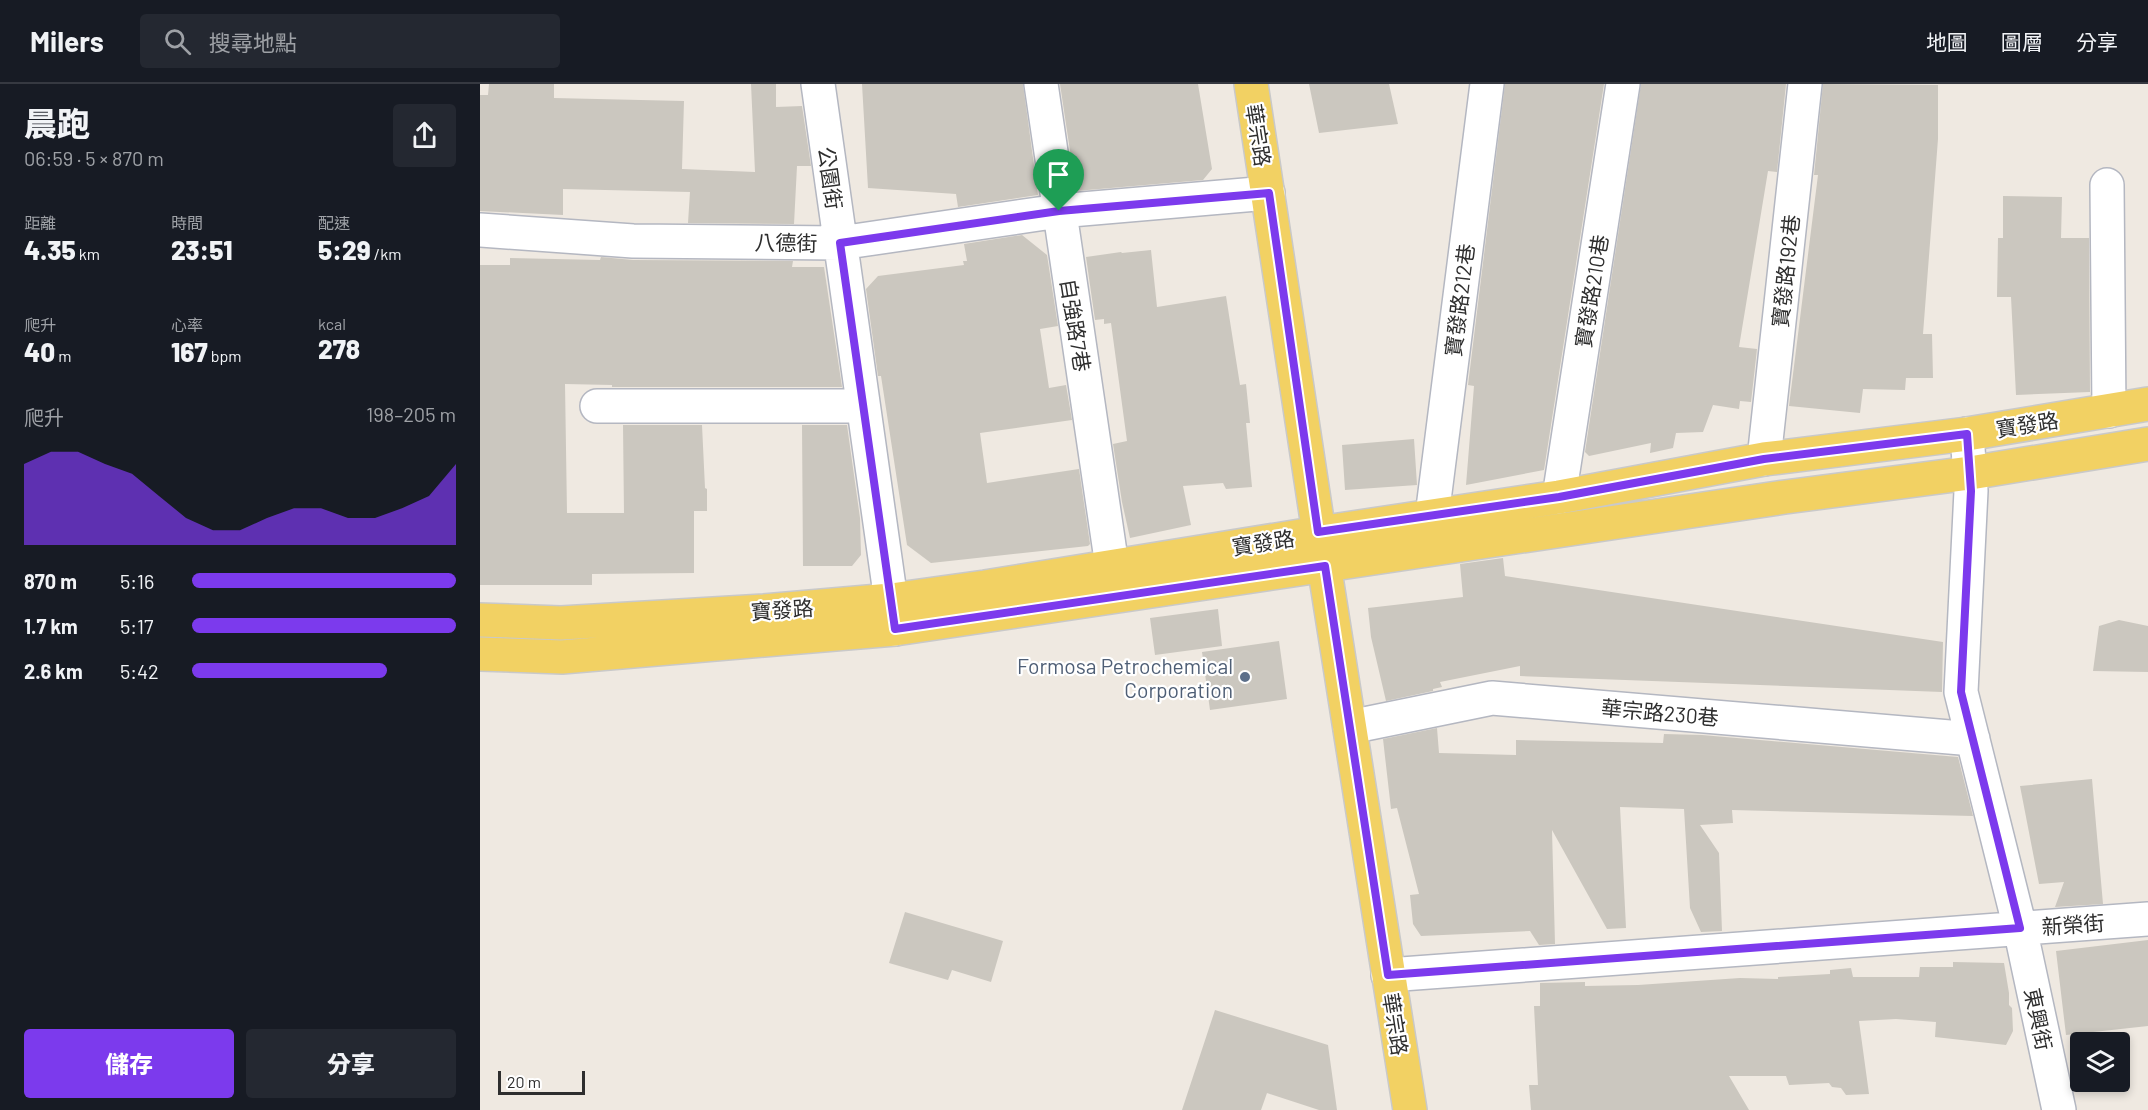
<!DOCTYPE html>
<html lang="zh-TW">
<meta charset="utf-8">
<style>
:root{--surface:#171b24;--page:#242831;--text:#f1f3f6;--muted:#9ea1a6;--line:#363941;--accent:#7c3aed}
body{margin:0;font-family:Barlow,"Noto Sans TC",sans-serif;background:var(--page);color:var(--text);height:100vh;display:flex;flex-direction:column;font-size:22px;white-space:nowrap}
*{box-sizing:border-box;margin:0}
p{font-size:20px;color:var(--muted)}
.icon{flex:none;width:33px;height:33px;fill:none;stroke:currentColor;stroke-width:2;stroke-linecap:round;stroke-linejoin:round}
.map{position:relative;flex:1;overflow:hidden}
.drawer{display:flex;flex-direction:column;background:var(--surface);width:480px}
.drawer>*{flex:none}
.tools{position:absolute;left:1590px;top:948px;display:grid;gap:12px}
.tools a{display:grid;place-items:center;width:60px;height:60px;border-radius:6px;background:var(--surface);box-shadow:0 3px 9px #0003;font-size:30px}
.scale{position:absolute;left:18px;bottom:15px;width:87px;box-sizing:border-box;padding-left:6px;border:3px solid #2e2e2e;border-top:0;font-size:16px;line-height:21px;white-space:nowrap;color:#2e2e2e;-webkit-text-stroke:4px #fff;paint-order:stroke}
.pin{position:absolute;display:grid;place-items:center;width:51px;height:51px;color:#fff;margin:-62px -26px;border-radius:50% 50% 50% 0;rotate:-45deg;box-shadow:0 0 6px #0007}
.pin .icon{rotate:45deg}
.round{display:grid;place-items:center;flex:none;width:63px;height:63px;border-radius:6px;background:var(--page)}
.overview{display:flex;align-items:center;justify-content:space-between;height:102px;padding:0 24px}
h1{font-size:33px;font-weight:800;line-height:45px}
.stats{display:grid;grid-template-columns:repeat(3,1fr);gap:9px;height:102px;padding:6px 24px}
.stats div{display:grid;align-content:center}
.stats b{font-size:26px;font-weight:800}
.stats small{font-size:16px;font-weight:400}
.stats p{font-size:16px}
.chart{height:168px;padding:12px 24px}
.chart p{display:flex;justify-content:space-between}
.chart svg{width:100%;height:108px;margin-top:6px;fill:var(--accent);opacity:.7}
.action{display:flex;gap:12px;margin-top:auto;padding:12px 24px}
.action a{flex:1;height:69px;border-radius:6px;background:var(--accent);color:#fff;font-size:24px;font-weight:800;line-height:69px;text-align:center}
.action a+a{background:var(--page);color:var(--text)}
ul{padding:0 24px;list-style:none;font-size:20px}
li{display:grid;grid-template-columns:96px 72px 1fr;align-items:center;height:45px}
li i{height:15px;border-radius:8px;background:var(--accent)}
header{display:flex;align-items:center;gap:36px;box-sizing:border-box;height:84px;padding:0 30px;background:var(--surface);border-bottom:2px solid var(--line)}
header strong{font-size:28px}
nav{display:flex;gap:33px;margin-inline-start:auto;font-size:21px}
.search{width:420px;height:54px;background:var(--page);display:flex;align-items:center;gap:15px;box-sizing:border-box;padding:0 21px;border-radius:6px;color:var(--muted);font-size:22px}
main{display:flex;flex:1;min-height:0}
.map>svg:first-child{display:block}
</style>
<header>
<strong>Milers</strong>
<div class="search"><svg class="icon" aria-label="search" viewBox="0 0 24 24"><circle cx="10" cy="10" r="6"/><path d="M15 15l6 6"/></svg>搜尋地點</div>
<nav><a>地圖</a><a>圖層</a><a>分享</a></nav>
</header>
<main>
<section class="drawer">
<div class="overview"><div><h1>晨跑</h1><p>06:59 · 5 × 870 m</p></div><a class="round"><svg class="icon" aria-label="share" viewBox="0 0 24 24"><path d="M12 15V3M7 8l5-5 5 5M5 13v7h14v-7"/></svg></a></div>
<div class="stats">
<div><p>距離</p><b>4.35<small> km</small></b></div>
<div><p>時間</p><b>23:51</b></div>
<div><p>配速</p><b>5:29<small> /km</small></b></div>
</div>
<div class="stats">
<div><p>爬升</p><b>40<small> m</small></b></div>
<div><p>心率</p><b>167<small> bpm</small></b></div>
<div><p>kcal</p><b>278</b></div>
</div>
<div class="chart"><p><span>爬升</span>198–205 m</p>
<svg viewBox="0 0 160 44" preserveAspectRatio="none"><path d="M0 44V11L10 6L20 6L30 11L40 15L50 24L60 33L70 38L80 38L90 33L100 29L110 29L120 33L130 33L140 29L150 24L160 11V44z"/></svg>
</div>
<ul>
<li><b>870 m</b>5:16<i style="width:100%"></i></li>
<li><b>1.7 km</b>5:17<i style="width:100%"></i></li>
<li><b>2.6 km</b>5:42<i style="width:74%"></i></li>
</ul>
<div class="action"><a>儲存</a><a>分享</a></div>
</section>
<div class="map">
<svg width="1668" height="1026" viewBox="0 0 1668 1026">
<rect width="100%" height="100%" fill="#efe9e1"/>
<path fill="#cbc7bf" d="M9 0H74V14L204 17 202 85 275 88 271 0H296V23L322 22 331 82H317L314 140 208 139 210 108 83 105V131L0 127V11H8Z
M382 0H543L558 111 478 123 476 110 388 104Z
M580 0H718L732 85 723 96 596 107Z
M829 0H909L918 40 839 49Z
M1025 0H1124L1064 386 986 401 994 302 988 301Z
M1161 0H1306L1297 88 1288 87 1259 263 1277 265 1271 318 1260 317 1259 325 1233 321 1223 348 1196 349 1193 364 1170 369 1171 359 1109 372 1105 368Z
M1343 0 1458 1V55L1443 250H1452L1453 294H1426L1425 306 1383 305 1380 329 1309 322 1338 91H1334Z
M1523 112 1582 113 1581 154H1609L1610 308 1536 311 1531 213H1517L1518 154H1523Z
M542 151 567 171 578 242 560 245 569 304 586 301 592 336 500 349 507 399 599 385 610 460 608 462 451 479 427 461 401 292H398L386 205 398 192 484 181 483 177H487L484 160Z
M671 166 677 223 746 212 760 301 766 300 770 339H766L772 403 746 405 743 399 703 402 711 441 650 454 642 418 633 360 647 357 631 239 624 240V235L615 236 606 173 641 168 642 169Z
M121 173 153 176 313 177 312 183H344L362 303H132V301L85 300 87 429H144L143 341H222L225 404 227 405V427H214V489L112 490V501H0V181H30V174L120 176Z
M322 341H367L380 434 381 471 372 482H323Z
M934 355 937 401 865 406 862 361Z
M1023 474 1025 492 1463 558 1462 608 1040 592V582L960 598 962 603 953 605V607L906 617 891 553 888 524 983 513 980 480Z
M738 525 742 562 675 571 670 534Z
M1639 536 1668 542V588L1613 587 1619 542Z
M799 557 807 615 730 626 722 568Z
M957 644 959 669 1036 671V656L1183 659 1184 650 1222 651 1478 673 1493 732 1252 726 1253 739 1220 741 1239 769 1242 847 1221 848 1210 824 1204 725 1140 723 1146 844 1127 845 1072 746 1075 860 1059 861 1050 847 941 852 933 840 930 811 939 810 917 724 911 725 903 655Z
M1612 695 1623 820 1575 823 1584 798 1559 800 1540 702Z
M425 828 523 857 511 898 472 886 468 896 409 879Z
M1668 856V942L1586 951 1576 867Z
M1473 878 1524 879 1529 909V921L1532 924 1533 947 1526 961 1455 953 1456 938 1416 935 1379 937 1389 1010 1366 1011 1361 1004 1352 1003 1349 999 1309 1001 1306 992H1249L1269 1026H1051L1049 1001H1058L1054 922H1060V899L1105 898V902L1158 901 1260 894 1298 895V893L1350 890V886L1371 884 1373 893H1439L1440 883H1473Z
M735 926 848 961 857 1026H839L787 1009 781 1026H702Z"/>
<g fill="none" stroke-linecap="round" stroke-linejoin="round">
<g stroke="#b4b7c1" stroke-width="36">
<path id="minor" d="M338 0 415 545
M561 0 632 482
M1627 101 1629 327
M0 146 153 157 360 159 579 127 788 109
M117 322H383
M1487 350 1491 407 1481 608 1540 844 1579 1026
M1284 375 1325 0
M1079 413 1143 0
M952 432 1007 0
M870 643 1012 614 1493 655
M908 891 1668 835"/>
</g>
<g stroke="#c9c9c9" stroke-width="36">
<path id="major" d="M771 0 839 449 930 1026
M0 536 81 539 284 527 411 516 505 503 839 449 1079 413 1284 375 1487 350 1668 320
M0 570 82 573 415 545 1305 413 1490 389 1668 360"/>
</g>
<use href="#minor" stroke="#fff" stroke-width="33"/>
<use href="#major" stroke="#f2d163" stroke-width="33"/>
</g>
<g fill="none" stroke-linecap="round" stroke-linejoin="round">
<g stroke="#fff" stroke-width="12">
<path id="route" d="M789 109 838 448 1079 413 1284 375 1487 350 1491 407 1481 608 1540 844 908 891 845 482 415 545 360 159 579 127Z"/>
</g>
<use href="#route" stroke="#7c3aed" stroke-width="8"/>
</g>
<circle fill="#5c6f8a" stroke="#fff" stroke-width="2" cx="765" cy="593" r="6"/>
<g text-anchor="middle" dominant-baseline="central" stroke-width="4.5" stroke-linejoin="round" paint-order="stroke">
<g font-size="21" fill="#2e2e2e" stroke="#fff">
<text transform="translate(779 51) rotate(81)">華宗路</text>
<text transform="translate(351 94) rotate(82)">公園街</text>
<text transform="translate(306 158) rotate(1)">八德街</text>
<text transform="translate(1305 187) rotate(-84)">寶發路192巷</text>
<text transform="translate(1111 207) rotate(-81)">寶發路210巷</text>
<text transform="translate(979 216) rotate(-83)">寶發路212巷</text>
<text transform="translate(596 241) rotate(81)">自強路7巷</text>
<text transform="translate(1547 340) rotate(-9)">寶發路</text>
<text transform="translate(783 458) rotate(-9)">寶發路</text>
<text transform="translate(302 525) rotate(-4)">寶發路</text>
<text transform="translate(1180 628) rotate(5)">華宗路230巷</text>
<text transform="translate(1593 840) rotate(-4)">新榮街</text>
<text transform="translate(1559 935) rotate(78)">東興街</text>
<text transform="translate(916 940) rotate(81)">華宗路</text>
</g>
<g font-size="21" fill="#4e5e75" stroke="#fff" text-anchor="end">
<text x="753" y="581">Formosa Petrochemical<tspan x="753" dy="24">Corporation</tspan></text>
</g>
</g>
</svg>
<div class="tools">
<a><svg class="icon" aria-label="layers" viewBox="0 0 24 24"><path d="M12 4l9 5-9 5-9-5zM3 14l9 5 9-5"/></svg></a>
</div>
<div class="scale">20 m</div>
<div class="pin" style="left:579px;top:127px;background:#1e9e55"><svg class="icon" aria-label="arrive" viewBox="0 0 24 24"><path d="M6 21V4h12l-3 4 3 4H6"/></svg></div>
</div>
</main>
